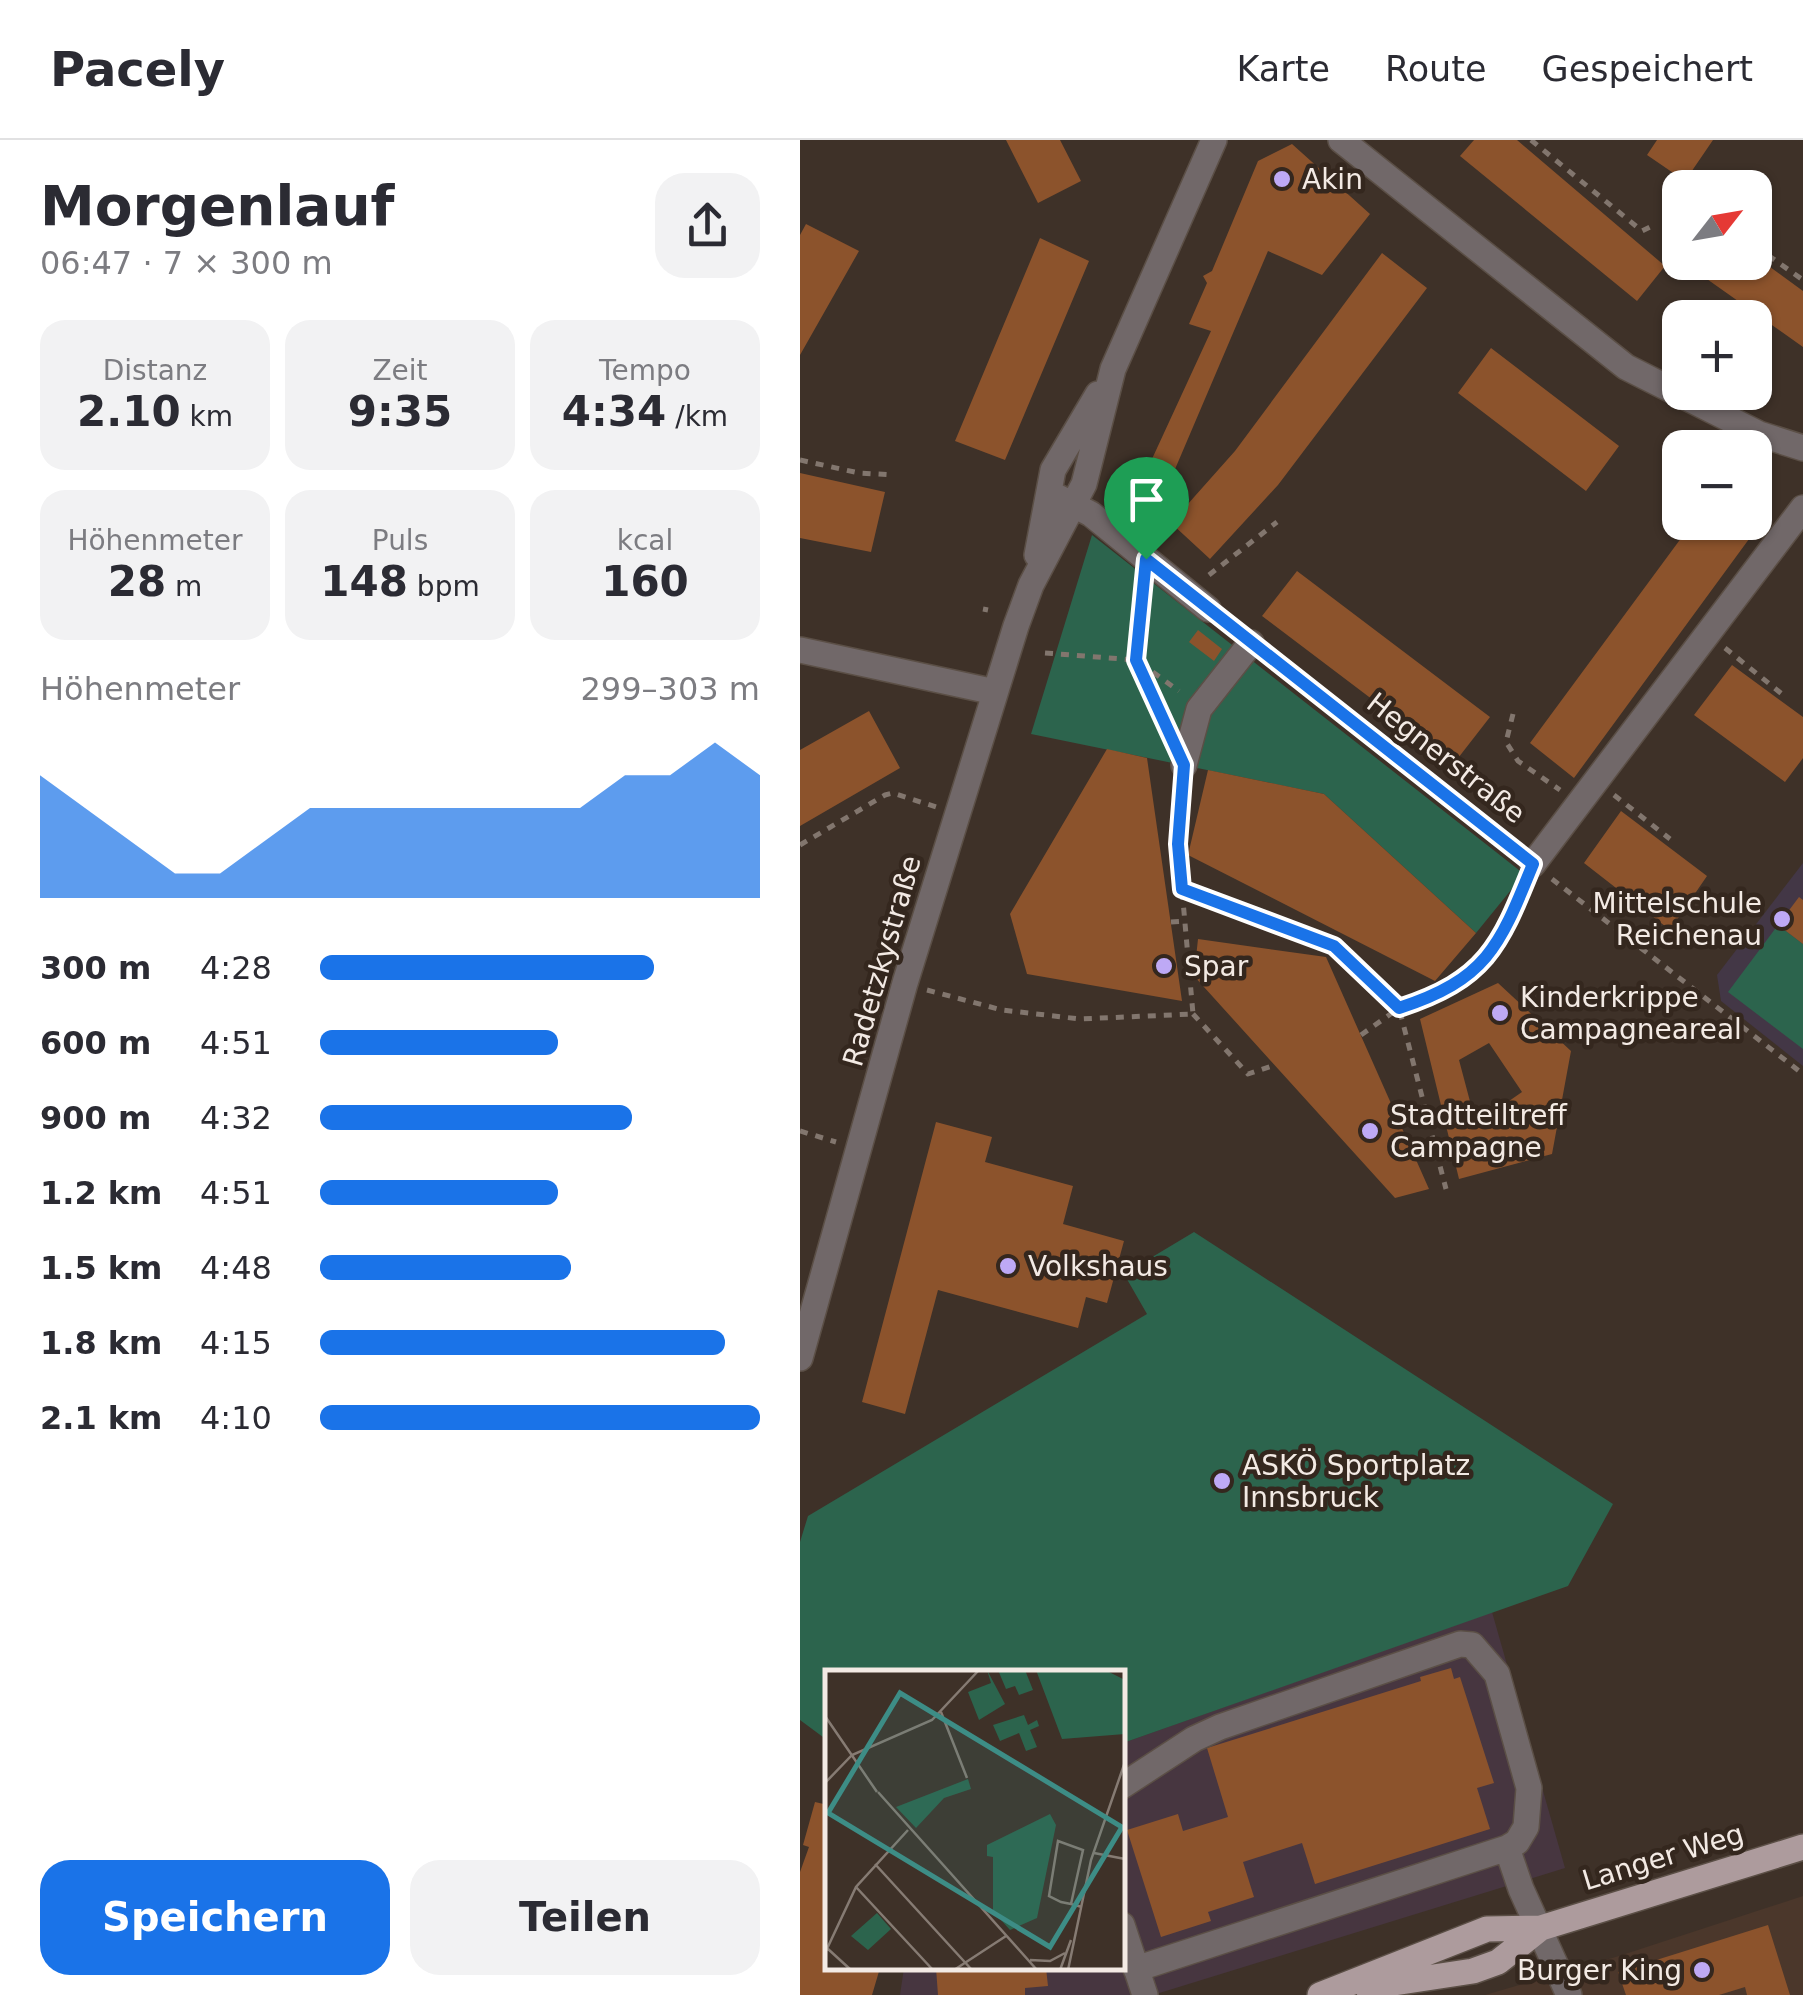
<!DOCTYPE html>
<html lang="de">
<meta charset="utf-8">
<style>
:root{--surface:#fff;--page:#f2f2f3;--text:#2b2b33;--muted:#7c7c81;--line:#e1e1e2;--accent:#1a73e8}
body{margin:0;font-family:"DejaVu Sans",sans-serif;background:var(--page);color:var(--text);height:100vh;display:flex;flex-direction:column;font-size:38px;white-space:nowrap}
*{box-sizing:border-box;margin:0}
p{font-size:32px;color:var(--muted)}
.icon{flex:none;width:55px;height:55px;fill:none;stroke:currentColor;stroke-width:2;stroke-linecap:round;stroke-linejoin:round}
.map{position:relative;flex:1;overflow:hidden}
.sheet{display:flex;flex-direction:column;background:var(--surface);width:800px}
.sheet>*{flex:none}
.needle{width:65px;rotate:59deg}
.controls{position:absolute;left:862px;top:30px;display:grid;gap:20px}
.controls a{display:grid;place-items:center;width:110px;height:110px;border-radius:20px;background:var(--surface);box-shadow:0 2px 8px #0004;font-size:50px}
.pin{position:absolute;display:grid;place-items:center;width:85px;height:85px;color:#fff;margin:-102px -42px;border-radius:50% 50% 50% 0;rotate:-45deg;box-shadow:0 0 10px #0007}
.pin .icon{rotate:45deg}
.round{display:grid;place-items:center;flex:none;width:105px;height:105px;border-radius:30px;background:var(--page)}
.summary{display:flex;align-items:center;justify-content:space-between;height:170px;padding:0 40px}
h1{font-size:55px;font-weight:800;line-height:75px}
.metrics{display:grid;grid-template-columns:repeat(3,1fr);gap:15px;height:170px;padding:10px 40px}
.metrics div{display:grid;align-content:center;border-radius:25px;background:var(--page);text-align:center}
.metrics b{font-size:42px;font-weight:800}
.metrics small{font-size:28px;font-weight:400}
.metrics p{font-size:28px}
.chart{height:280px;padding:20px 40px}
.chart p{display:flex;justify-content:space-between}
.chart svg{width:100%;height:180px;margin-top:10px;fill:var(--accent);opacity:.7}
.cta{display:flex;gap:20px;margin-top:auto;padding:20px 40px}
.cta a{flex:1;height:115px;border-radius:30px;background:var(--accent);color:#fff;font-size:40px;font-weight:800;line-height:115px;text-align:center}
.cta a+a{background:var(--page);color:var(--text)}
ul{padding:0 40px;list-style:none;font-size:32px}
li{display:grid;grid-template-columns:160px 120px 1fr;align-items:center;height:75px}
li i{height:25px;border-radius:12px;background:var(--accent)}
header{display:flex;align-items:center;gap:60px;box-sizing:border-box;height:140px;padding:0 50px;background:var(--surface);border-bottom:2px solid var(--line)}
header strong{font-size:48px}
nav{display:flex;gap:55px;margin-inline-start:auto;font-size:35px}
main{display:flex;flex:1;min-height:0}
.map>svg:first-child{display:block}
</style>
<header>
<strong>Pacely</strong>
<nav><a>Karte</a><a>Route</a><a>Gespeichert</a></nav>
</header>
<main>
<section class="sheet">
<div class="summary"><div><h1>Morgenlauf</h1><p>06:47 · 7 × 300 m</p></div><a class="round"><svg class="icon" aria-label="share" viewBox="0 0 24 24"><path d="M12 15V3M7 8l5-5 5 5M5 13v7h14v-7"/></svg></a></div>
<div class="metrics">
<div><p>Distanz</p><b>2.10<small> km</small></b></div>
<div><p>Zeit</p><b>9:35</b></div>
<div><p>Tempo</p><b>4:34<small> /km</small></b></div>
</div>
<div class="metrics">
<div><p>Höhenmeter</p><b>28<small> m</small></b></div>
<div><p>Puls</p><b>148<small> bpm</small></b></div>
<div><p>kcal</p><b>160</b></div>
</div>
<div class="chart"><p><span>Höhenmeter</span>299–303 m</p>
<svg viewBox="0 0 160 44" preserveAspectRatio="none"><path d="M0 44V14L10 22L20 30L30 38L40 38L50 30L60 22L70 22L80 22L90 22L100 22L110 22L120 22L130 14L140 14L150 6L160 14V44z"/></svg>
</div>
<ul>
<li><b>300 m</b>4:28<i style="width:76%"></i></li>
<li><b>600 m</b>4:51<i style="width:54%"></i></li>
<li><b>900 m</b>4:32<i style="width:71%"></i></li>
<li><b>1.2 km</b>4:51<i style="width:54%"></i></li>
<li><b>1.5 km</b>4:48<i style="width:57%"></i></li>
<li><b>1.8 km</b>4:15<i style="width:92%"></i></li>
<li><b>2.1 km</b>4:10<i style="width:100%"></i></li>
</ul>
<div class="cta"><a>Speichern</a><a>Teilen</a></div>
</section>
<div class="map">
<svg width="1003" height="1855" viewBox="0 0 1003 1855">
<rect width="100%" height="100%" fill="#3e3128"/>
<path fill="#473640" d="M692 1472 765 1728 353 1855H100L104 1828H322L323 1603Z"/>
<path fill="#4b372b" d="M1003 1756V1855H685L819 1816Z"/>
<path fill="#433746" d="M1003 723V926L921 861 917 835Z"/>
<path fill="#2c644d" d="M292 395 724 734 676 793 524 654 231 594Z
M978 785 1003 804V909L928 852Z
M394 1092 813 1364 768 1446 323 1603 322 1532H28L27 1600 0 1580V1402L8 1376 347 1174 324 1134Z"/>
<path fill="#8c532c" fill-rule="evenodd" d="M206 0H260L281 41 238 63Z
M674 0H717L865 126 837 161 660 16Z
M857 0H913L885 41 847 15Z
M492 4 570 74 522 135 468 111 364 355 340 345 411 191 389 184 407 143 403 136 412 131 458 21Z
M6 84 59 111 0 215V95Z
M240 98 289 121 205 320 155 301Z
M582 113 627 148 478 345 410 419 371 383 435 311Z
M955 116 1003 151V207L897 132 903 122H955Z
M691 208 819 306 786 351 658 253Z
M0 333 85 352 71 412 0 398Z
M955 359 971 369 774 638 730 603 893 382H955Z
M497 431 690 577 655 622 462 476Z
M398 490 422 509 414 521 389 502Z
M932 525 1003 577V618L985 642 894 575Z
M69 571 100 628 0 686V610Z
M307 609 347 618 382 861 227 834 210 774Z
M408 630 524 654 676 793 635 841 388 715Z
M821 671 907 736 870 790 784 723Z
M999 757 1003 760V804L978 785Z
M398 799 526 817 629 1049 595 1058 394 836Z
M698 843 771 911 752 1014 659 1039 620 879ZM689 903 722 952 676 984 659 920Z
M136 982 192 997 185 1022 273 1046 263 1084 324 1101 307 1163 286 1157 278 1188 138 1150 105 1274 62 1262Z
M651 1528 654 1539 660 1537 694 1643 677 1648 690 1689 515 1744 502 1703 443 1722 454 1757 408 1772 411 1781 361 1797 327 1690 378 1674 383 1691 428 1677 407 1608 621 1541 620 1537Z
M15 1662 28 1665V1828H80L72 1855H0V1732L9 1707 3 1705Z
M968 1785 990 1855H947L945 1847 919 1855H826L818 1832Z
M136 1828H246L248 1846 225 1848V1855H138Z"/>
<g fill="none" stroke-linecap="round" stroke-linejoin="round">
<g stroke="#5b4f46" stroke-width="28">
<path id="minor" d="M541 0 826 227 959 294 1003 308
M258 357 291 374 408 469
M237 415 253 330 298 254
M0 510 195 552
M384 625 399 569 451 503
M733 724 1003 368
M0 1218 105 843 216 486 231 445 284 344 313 229 414 0
M322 1646 394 1599 420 1587 660 1504 672 1505 697 1534 729 1648 726 1687 717 1702 707 1708 336 1829
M707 1708 721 1749 769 1855
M322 1785 345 1855"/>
</g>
<g stroke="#5b4f46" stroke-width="28">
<path id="major" d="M567 1847 673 1831 698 1822 741 1788
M520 1855 687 1789 741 1788 1003 1707"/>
</g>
<path stroke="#82766e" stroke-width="5" stroke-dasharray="8 8" stroke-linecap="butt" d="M731 0 842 91 850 87
M955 106 1003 140
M0 320 59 333 94 335
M409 435 477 382
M343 451 336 520 367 588
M183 469 188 470
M925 508 982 554
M245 513 336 520 379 551
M469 517 712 708
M713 574 706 602 718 621 760 650
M814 655 870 699
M0 705 85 655 93 653 136 667
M752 739 1003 934
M382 749 534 806 599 868 646 1049
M371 782 385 781
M127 850 202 870 280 879 393 874 378 704 382 650
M393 874 448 934 475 925
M561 895 599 868 639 855 676 829 705 793 724 745
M628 985 643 978
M0 991 36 1002"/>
<use href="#minor" stroke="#716869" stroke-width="25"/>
<use href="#major" stroke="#ad9b9d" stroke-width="25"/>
</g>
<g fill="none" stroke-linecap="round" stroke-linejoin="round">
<g stroke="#fff" stroke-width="20">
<path id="route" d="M346 419 733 724C700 805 688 839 599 868L534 806 382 749 378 704 384 625 336 520Z"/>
</g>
<use href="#route" stroke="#1a73e8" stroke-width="12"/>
</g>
<g fill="#bea9f5" stroke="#34271e" stroke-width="4">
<circle cx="482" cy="39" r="10"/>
<circle cx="982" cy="779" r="10"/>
<circle cx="364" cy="826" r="10"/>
<circle cx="700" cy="873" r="10"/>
<circle cx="570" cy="991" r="10"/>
<circle cx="208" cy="1126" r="10"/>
<circle cx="422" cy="1341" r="10"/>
<circle cx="902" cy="1830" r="10"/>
</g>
<g text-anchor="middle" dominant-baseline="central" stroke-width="9" stroke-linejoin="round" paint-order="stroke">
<g font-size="28" fill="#f3eae4" stroke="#34271e" text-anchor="start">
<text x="502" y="39">Akin</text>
<text x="962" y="763" text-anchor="end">Mittelschule<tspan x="962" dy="32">Reichenau</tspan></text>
<text x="384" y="826">Spar</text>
<text x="720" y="857">Kinderkrippe<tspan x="720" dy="32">Campagneareal</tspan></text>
<text x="590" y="975">Stadtteiltreff<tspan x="590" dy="32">Campagne</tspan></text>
<text x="228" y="1126">Volkshaus</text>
<text x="442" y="1325">ASKÖ Sportplatz<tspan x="442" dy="32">Innsbruck</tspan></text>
<text x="882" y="1830" text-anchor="end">Burger King</text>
</g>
<g font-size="28" fill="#f3eae4" stroke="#34271e">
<text transform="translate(646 618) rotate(38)">Hegnerstraße</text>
<text transform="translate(82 821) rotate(-74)">Radetzkystraße</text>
<text transform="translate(863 1717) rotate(-17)">Langer Weg</text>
</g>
</g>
<g transform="translate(25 1530)">
<rect width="300" height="300" fill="#3e3128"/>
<path d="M162 0 180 34 154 50 143 22 166 13ZM173 0H200L208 20 194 25 190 16 181 19ZM211 0H280L300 10V64L237 69ZM199 45 203 55 212 50 214 56 205 60 212 77 201 81 194 63 175 71 168 55ZM143 109 146 119 119 128 91 158 71 137ZM225 144 231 155 212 248 185 260 168 241V187L162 186V175ZM52 243 66 259 43 280 26 266Z" fill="#2c644d"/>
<path fill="none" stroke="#867b73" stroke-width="2.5" d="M116 42 142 108M0 46 52 122M0 113 27 85 107 50 154 0M53 122 212 300M269 183 300 189M50 194 147 300M31 217 108 300M246 234 258 180 233 171 224 226 236 232 246 234 257 237M3 279 26 300M0 283 31 217 83 160M205 290 225 291 240 283M129 300 181 266M235 300 246 270M243 300 266 190 300 92"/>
<path fill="#3d8d86" fill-opacity="0.15" stroke="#3d8d86" stroke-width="5" d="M75 23 297 157 225 277 3 143Z"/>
<rect width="300" height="300" fill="none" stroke="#f3eae4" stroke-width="5"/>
</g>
</svg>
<div class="controls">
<a><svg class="needle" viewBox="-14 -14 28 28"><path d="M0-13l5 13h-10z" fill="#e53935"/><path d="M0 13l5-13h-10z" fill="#7c7c81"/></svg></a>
<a>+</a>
<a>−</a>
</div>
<div class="pin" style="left:346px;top:419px;background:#1e9e55"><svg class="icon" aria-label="arrive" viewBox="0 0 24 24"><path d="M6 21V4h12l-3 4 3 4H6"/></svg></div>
</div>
</main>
